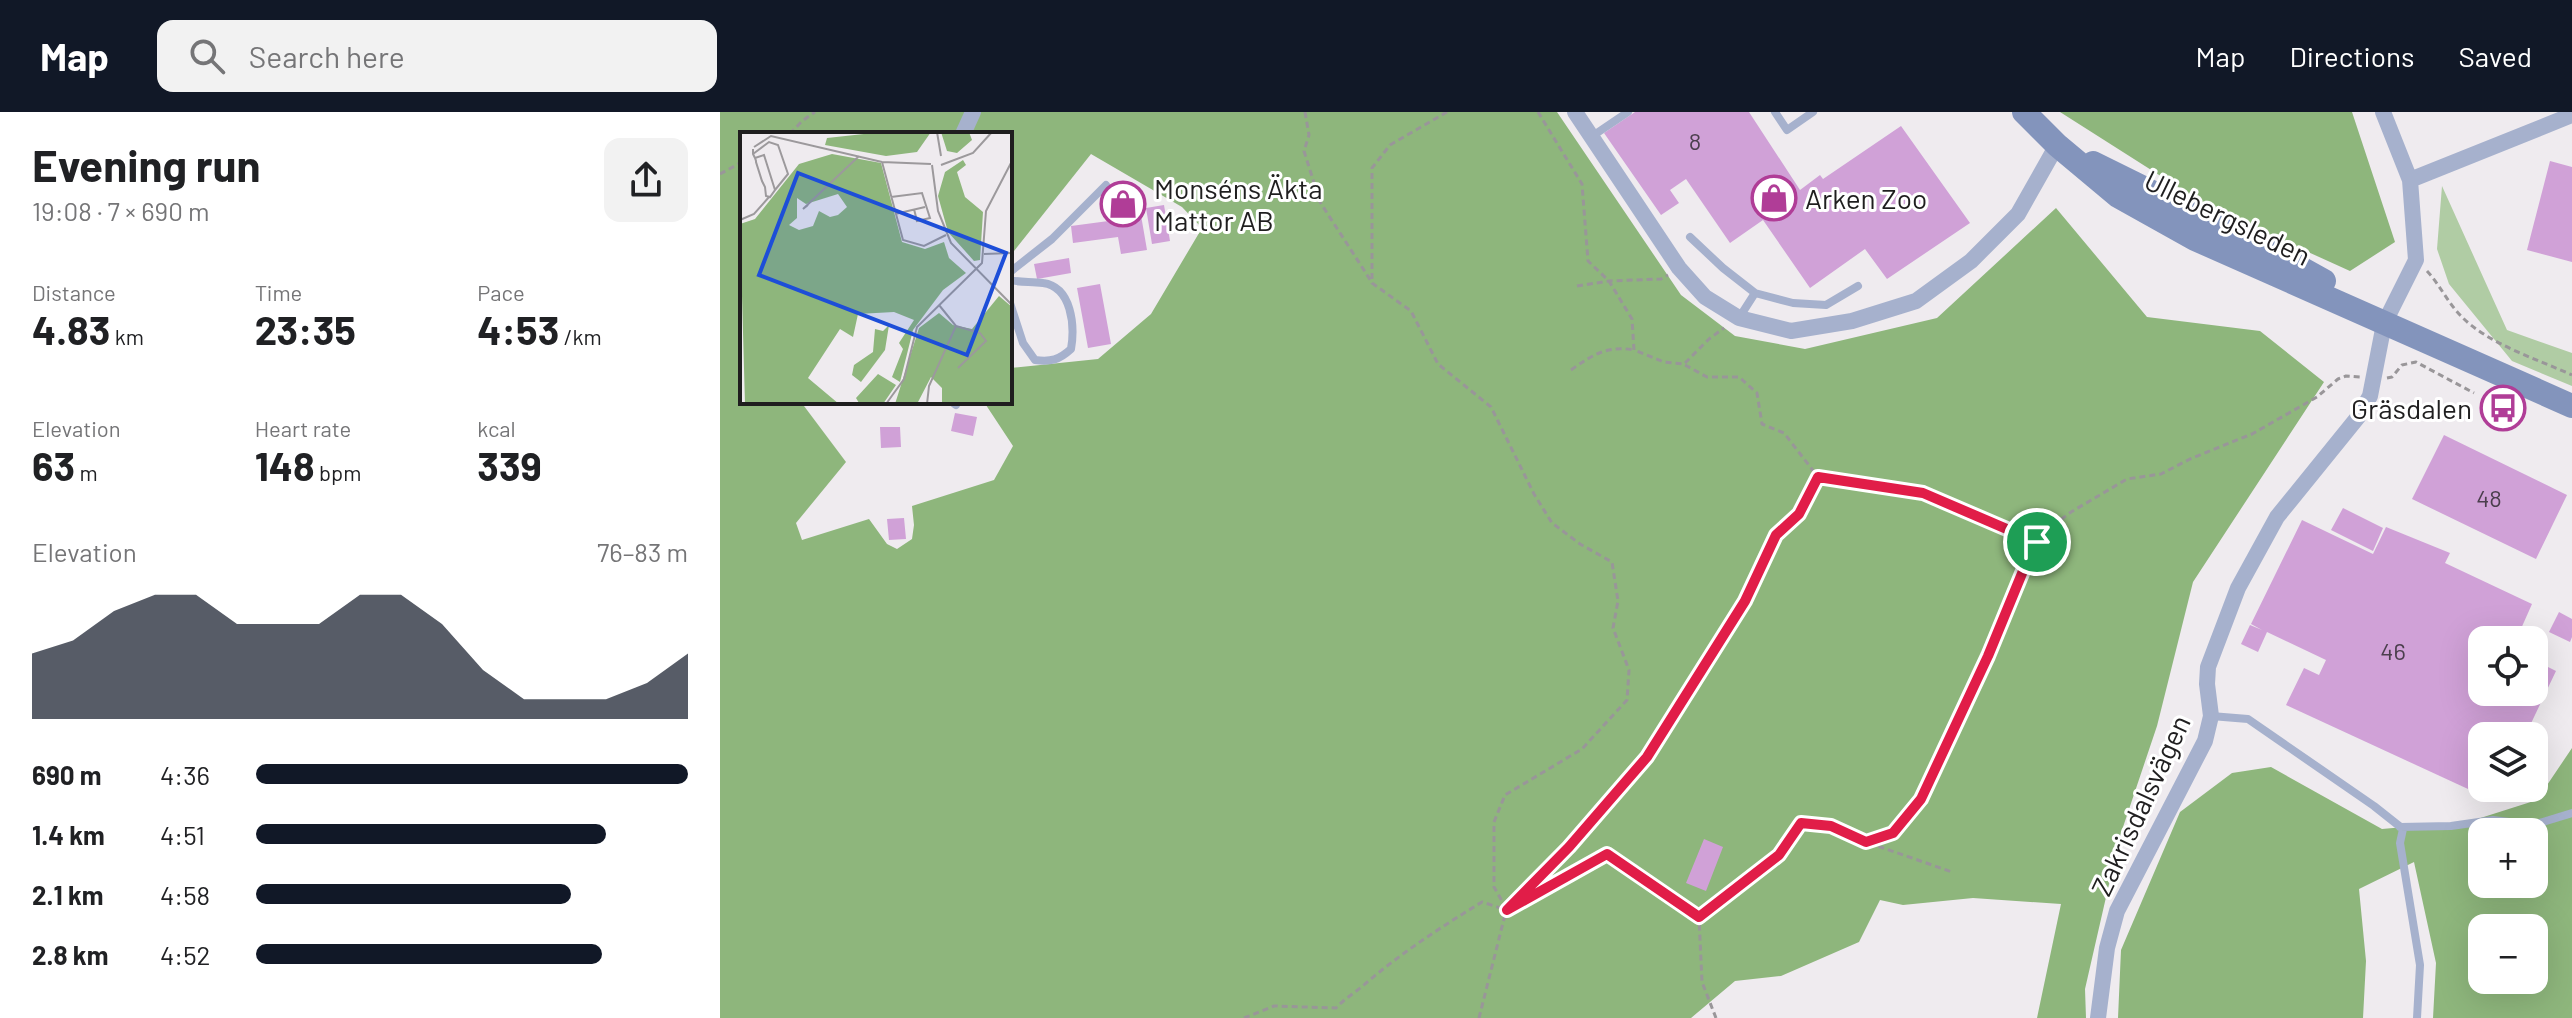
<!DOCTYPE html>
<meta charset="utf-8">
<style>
:root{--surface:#fff;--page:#f2f2f2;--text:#202124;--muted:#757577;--accent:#111827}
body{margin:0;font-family:Barlow,sans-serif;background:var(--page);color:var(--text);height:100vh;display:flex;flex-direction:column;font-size:30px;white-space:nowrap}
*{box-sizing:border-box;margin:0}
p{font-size:26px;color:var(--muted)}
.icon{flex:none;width:44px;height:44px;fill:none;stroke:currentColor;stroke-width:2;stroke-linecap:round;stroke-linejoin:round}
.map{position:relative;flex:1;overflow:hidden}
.sheet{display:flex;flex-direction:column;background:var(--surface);width:720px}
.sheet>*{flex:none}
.tools{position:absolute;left:1748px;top:514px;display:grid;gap:16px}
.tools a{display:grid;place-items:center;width:80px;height:80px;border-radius:16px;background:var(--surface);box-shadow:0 8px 32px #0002;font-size:40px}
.pin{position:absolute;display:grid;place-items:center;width:68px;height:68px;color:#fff;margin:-34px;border:4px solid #fff;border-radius:50%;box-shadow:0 2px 8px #0007}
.round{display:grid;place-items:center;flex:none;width:84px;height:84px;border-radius:16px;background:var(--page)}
.summary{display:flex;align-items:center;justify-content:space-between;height:136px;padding:0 32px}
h1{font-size:44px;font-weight:700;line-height:60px}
.stats{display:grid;grid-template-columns:repeat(3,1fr);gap:12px;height:136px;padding:8px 32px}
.stats div{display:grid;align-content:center}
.stats b{font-size:40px;font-weight:700}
.stats small{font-size:22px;font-weight:400}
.stats p{font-size:22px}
.chart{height:224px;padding:16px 32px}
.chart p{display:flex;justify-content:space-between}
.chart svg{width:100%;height:144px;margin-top:8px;fill:var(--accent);opacity:.7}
ul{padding:0 32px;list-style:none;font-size:26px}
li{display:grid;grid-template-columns:128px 96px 1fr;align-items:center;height:60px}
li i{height:20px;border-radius:10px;background:var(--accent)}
header{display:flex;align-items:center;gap:48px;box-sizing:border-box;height:112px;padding:0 40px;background:var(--accent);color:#fff}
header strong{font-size:38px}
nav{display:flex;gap:44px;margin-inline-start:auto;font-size:28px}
.search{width:560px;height:72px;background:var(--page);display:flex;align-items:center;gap:20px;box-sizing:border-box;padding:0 28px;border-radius:16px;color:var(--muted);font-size:30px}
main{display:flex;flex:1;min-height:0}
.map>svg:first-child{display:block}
</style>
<header>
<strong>Map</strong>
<div class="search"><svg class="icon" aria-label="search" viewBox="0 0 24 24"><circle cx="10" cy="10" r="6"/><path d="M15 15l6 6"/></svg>Search here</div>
<nav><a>Map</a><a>Directions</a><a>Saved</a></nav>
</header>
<main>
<section class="sheet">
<div class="summary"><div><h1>Evening run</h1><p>19:08 · 7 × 690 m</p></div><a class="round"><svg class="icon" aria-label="share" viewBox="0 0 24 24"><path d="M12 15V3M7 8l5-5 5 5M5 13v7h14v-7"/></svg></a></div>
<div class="stats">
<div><p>Distance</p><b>4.83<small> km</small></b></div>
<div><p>Time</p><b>23:35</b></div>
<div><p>Pace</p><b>4:53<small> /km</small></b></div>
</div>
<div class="stats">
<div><p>Elevation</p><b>63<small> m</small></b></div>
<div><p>Heart rate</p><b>148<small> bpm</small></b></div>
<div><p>kcal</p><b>339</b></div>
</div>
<div class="chart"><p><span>Elevation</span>76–83 m</p>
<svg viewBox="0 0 160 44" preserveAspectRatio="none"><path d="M0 44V24L10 20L20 11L30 6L40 6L50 15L60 15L70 15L80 6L90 6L100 15L110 29L120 38L130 38L140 38L150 33L160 24V44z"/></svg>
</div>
<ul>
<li><b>690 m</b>4:36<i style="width:100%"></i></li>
<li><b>1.4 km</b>4:51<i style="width:81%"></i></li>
<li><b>2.1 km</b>4:58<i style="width:73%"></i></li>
<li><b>2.8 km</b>4:52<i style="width:80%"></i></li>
</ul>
</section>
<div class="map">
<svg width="1852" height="906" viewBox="0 0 1852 906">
<rect width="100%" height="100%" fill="#efebef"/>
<path fill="#b0cca4" d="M1722 74 1787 218 1852 241V274L1792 249 1729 172 1717 137Z"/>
<path fill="#8eb67c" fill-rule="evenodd" d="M0 0H837L961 183 1015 224 1085 237 1217 206 1336 96 1427 205 1540 219 1604 270 1473 470 1437 614 1400 724 1365 877 1366 906H1317L1341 792 1253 786 1183 793 1160 788 1139 830 1061 864 1015 869 971 906H0ZM22 22H290V144L371 42 462 95 482 116 431 202 378 247 290 256V290H264L293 334 274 368 192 394 194 413 192 427 177 437 167 432 149 407 82 428 76 411 126 350 81 290H22Z
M1340 0H1632L1675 130 1630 159 1491 96Z
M1852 636V906H1713L1716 851 1694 750 1639 777 1646 849 1643 906H1398L1401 838 1460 700 1512 661 1551 655 1662 717 1751 709 1817 688ZM1762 720H1814V772H1762ZM1762 816H1814V868H1762Z"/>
<path fill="#d0a1d7" d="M915 0H1029L1080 78 1100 63 1103 67 1181 14 1250 111 1167 167 1145 137 1090 176 1043 108 1010 131 966 67 950 78 959 91 941 103 884 21Z
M1830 49 1852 55V150L1807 138Z
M417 80 427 138 401 142 398 125 353 131 351 114 396 108 392 84Z
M444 93 450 129 432 132 426 96Z
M349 146 351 161 317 167 314 152Z
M380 172 391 232 368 236 357 176Z
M235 301 257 305 253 324 231 319Z
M160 315H180L181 335 161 336Z
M1724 323 1847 383 1816 447 1692 387Z
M1623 396 1663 416 1653 439 1611 418Z
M184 406 186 427 169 428 167 407Z
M1582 408 1653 442 1666 415 1730 441 1725 451 1812 492 1796 528H1762V580H1814V548L1836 559 1805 624H1762V656L1757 654 1748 677 1566 593 1584 556 1599 563 1606 548 1547 520 1538 540 1521 532 1530 513 1542 518 1531 512Z
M1839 500 1852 507V525L1850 530 1829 520Z
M984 727 1003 735 986 779 966 771Z"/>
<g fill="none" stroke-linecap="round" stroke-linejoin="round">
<path stroke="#999699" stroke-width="3" stroke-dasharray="6 4" stroke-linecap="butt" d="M585 0 589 23 584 39 600 90 651 169
M727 0 670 33 652 56V171L691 199 718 252 771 295 814 382 832 411 860 432 892 450 898 489 893 516 909 558 907 588 862 637 785 683 774 710V775L787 798
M818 0 862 72 868 149 889 169 912 207 914 238 944 250 964 252 989 227 1004 216
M70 22 82 9 95 0
M0 62 22 50
M1707 159C1720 173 1728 191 1741 204 1768 232 1817 247 1852 263
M857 174 889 169 941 167 948 163
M965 253 987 265H1019L1037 281 1042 312 1064 321 1098 365
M851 258C872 243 888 233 914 238
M1667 266 1672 265 1682 253 1696 250 1754 281
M1149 731 1232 760
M792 795 887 742 979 805
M787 798 849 735 927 645 1025 489 1056 423 1079 402 1098 365 1203 381 1317 430
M524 906 554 894 616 896C625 886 635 881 645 872 681 841 721 815 762 790L787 798
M759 906 786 799
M996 906 982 870 979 805 1059 743 1081 711 1111 714 1146 730 1173 721 1201 687 1268 544 1303 459 1317 430 1331 415 1351 400 1407 367 1441 362 1470 347 1532 322 1597 285 1618 267 1626 264 1640 265"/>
<path stroke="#a6b1cd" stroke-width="8" d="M1055 0 1067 18 1093 0
M871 25 908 0
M970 125 1003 156 1035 181 1073 191 1106 193 1138 174
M290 160 332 127 386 73
M290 168C301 171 312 169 323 171 352 175 355 214 351 237 339 248 331 250 315 248L303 231 290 191
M1019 206 1035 181
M232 290 236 293
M1491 604 1528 607 1654 694 1683 717 1680 731 1700 853 1697 906
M1680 715 1731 714 1773 708 1813 713 1852 701"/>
<path stroke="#a6b1cd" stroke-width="16" d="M855 0 959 156 985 185 1019 206 1071 219 1132 209 1196 189 1251 149 1298 102 1337 33
M243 22 253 0
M1690 68 1852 3
M1378 906 1387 836 1397 799 1485 629 1491 604 1487 572 1488 555 1518 476 1557 405 1638 305 1650 284 1664 212 1696 148 1690 68 1663 0"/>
<path stroke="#8394bc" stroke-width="24" d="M1304 0 1337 33 1398 84 1475 127 1852 294
M1373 51 1541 134 1604 169"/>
</g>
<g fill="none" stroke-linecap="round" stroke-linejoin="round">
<g stroke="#fff" stroke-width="16">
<path id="route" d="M1098 365 1203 381 1317 430 1303 459 1268 544 1201 687 1173 721 1146 730 1111 714 1081 711 1059 743 979 805 887 742 787 798 849 735 927 645 1025 489 1056 423 1079 402Z"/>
</g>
<use href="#route" stroke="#e11d48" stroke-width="10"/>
</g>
<defs>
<g id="shop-ring" transform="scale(2.3)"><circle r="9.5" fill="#fff" stroke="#b03d97" stroke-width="1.5"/><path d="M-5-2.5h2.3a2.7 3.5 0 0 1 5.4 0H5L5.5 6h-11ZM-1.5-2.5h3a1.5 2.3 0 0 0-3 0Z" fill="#b03d97"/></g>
<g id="bus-ring" transform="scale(2.3)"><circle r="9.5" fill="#fff" stroke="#b03d97" stroke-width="1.5"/><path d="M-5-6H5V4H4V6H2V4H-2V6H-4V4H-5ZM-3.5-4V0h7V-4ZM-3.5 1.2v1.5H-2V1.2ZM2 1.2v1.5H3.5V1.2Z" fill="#b03d97"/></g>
</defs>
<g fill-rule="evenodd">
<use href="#shop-ring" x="1054" y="86"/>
<use href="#shop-ring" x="403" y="92"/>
<use href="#bus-ring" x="1783" y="296"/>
</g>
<g text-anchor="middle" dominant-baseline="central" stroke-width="6" stroke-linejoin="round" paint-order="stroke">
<g font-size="24" fill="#4b3f4d">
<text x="975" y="28">8</text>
<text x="1769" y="385">48</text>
<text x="1673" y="538">46</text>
</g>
<g font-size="28" fill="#1f1e1f" stroke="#fff" text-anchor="start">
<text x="434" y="76">Monséns Äkta<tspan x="434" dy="32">Mattor AB</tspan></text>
<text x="1085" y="86">Arken Zoo</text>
<text x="1752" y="296" text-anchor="end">Gräsdalen</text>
</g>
<g font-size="28" fill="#1f1e1f" stroke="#fff">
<text transform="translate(1508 105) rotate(26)">Ullebergsleden</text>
<text transform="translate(1420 693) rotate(-65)">Zakrisdalsvägen</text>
</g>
</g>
<g transform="translate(20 20)">
<rect width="272" height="272" fill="#efebef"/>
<path d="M142 0H191L177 20 146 24 85 13 87 6ZM201 0H229L232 8 217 21 207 19ZM92 22 141 31 162 110 185 117 204 110 209 126 226 141 203 158 173 198 160 250 152 245 163 217 159 211 174 188 154 180 118 182 113 205 100 197 68 246 99 272H5L0 92 15 87 59 32ZM98 62 107 75 98 83 90 85 79 79 73 94 59 98 49 93 57 86V66L66 72ZM223 28 226 33 217 40 225 65 243 80 240 128 234 129 208 100 198 64 205 40ZM259 164 272 175V270L202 272V256L191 245 177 272H155L179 196 199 181 213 193 232 197ZM149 193 145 218 121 250 112 243 114 233 133 220 135 197 143 199ZM138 242 156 253 143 272 119 271 116 266Z" fill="#8eb67c" fill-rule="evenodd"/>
<path fill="none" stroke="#9c999c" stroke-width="2" d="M56 0H121M197 0 201 24M14 15 31 4 142 30 191 32M13 17V22L15 26 16 29V30L22 49 25 55 26 64 30 65 35 58 24 23 15 26M13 22 29 10 38 13 48 42 35 58M142 30 163 108 184 114 206 103M192 33 198 79 211 111 272 173M201 33 233 21 252 0M151 65 182 61 190 86 177 89 174 77M68 73 63 77 119 24M155 82 185 75M0 88 14 82 29 65M244 122 272 121M216 194 240 201 246 209 218 236M146 272 164 247 177 195 242 131 246 79 272 29M187 272 189 254 216 194 199 173"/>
<path fill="#1d4ed8" fill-opacity="0.15" stroke="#1d4ed8" stroke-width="4" d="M58 41 266 121 227 223 19 143Z"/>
<rect width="272" height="272" fill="none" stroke="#1f1e1f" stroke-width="4"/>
</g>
</svg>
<div class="tools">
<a><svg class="icon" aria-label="locate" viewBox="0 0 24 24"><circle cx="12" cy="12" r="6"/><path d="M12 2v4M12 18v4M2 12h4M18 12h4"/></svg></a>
<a><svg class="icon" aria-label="layers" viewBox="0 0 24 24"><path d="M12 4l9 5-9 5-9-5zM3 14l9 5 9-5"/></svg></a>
<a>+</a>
<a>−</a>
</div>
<div class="pin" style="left:1317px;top:430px;background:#1e9e55"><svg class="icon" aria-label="arrive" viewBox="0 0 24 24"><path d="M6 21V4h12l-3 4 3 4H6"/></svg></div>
</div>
</main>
